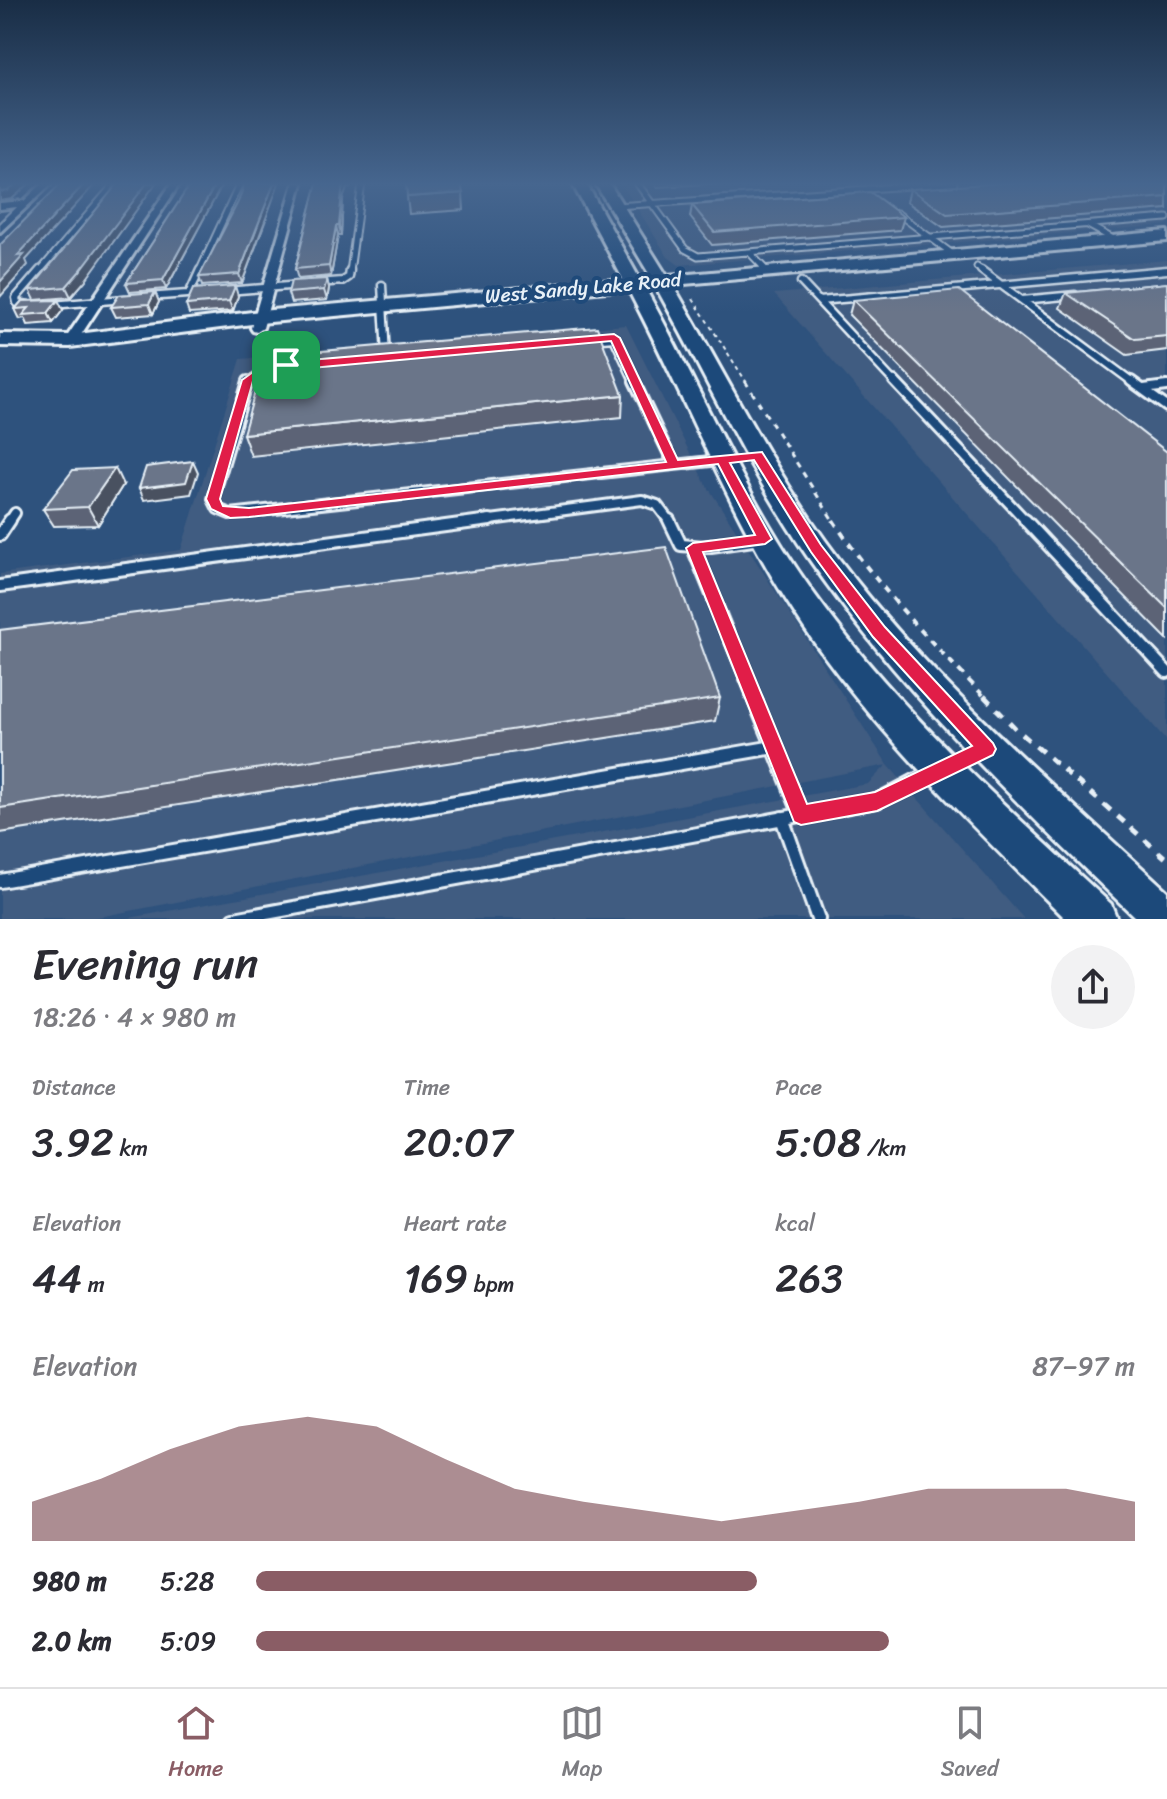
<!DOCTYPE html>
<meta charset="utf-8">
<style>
:root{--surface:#fff;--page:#f2f2f3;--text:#2b2b33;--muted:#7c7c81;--line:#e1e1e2;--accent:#8a5d65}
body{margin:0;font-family:Sriracha,sans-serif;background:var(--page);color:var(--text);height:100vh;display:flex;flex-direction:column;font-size:30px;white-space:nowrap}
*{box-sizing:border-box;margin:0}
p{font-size:26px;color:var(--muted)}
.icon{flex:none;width:44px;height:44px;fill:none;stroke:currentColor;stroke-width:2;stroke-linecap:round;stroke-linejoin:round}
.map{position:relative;height:919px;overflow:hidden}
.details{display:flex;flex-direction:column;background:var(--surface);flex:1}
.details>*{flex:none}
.pin{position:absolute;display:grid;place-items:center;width:68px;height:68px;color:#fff;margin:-34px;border-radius:16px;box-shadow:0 4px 12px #0006}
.round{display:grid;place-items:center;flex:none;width:84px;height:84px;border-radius:42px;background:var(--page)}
.headline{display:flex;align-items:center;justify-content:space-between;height:136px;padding:0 32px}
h1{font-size:44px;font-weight:600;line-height:60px}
.metrics{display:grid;grid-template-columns:repeat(3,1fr);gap:12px;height:136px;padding:8px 32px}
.metrics div{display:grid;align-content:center}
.metrics b{font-size:40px;font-weight:600}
.metrics small{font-size:22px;font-weight:400}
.metrics p{font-size:22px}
.chart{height:224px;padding:16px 32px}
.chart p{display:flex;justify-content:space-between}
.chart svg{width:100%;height:144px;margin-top:8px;fill:var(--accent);opacity:.7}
ul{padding:0 32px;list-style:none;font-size:26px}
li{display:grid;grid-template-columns:128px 96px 1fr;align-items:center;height:60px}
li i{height:20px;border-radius:10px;background:var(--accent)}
.tabs{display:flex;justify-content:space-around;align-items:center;height:112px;border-top:2px solid var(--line);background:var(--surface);font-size:22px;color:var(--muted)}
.tabs a{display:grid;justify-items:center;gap:4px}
.tabs .current{color:var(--accent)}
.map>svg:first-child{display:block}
</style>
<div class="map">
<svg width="1167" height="919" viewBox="0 0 1167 919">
<rect width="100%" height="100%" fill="#2e527d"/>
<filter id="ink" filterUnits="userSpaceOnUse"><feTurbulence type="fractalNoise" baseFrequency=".0125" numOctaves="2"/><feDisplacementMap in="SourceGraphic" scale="16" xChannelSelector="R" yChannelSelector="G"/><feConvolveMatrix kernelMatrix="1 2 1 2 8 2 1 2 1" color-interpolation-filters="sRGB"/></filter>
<g filter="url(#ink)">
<path fill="#405c81" d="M621 183H1167V225L679 265 668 257Z
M1167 260V741L774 294Z
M626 325 704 481 888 765 1024 919H124L868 784 887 765 88 919H0V574L181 550 241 359Z"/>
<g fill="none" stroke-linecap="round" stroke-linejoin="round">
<g stroke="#e8f1f8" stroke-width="9">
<path id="lane-far4" d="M637 183 685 249 698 256 1167 218
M616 206 954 183
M897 213 954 255
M1088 225 1115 240
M750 253 767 271
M977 267 984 272
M39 272 115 183
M199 272 240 183
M350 272 362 183
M1146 272 1167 270"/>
</g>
<g stroke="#e8f1f8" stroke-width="11">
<path id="lane-far3" d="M981 270 1134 383
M801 282 895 383
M318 283 343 281 349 277 350 270
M382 285 386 356
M226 291 301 285
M189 294 200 270
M147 297 201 293
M1022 300 1075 295
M819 301 1167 270
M29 305 17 303 16 298 40 270
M51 305 125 299
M590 340 614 338 635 383
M247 383 269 369"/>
</g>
<g stroke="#e8f1f8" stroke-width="14">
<path id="lane-far2" d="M248 381 213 499 218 509 230 514 674 465
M634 381 674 465 720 460
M894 381 1027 522
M1131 381 1167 407
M1144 389 1167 386
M9 522 15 513
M475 522 642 500 657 505 670 522"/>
</g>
<g stroke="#e8f1f8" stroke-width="16">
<path id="lane-far1" d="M669 520 681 545 704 547 760 539
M1025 520 1167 672
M0 535 10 520
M693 548 754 698
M0 586 490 520"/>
</g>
<g stroke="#e8f1f8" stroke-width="18">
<path id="lane" d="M753 696 774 747
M952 763 980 752
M782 818 818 919
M0 881 774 747 801 815
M234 919 877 801 932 772"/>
</g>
<g stroke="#e8f1f8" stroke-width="6">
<path id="street" d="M43 183H52L0 232V224L17 207 0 209V203L24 201Z
M172 183H180L75 344H65L64 341Z
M294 183H302L263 328 257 332 253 331 251 328Z"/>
</g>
<g stroke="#e8f1f8" stroke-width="6">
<path id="secondary" d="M572 183H586L639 278 651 277 595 183H609L667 276 1167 231V241L673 285C723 370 767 459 825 540 921 673 1047 780 1167 891V919H1137C1019 805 900 692 807 556 749 471 706 377 656 287L645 288C693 374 732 466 784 549 871 687 993 795 1111 904L1117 919H1066C982 835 896 753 825 657 741 545 693 412 628 289L260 323 70 347 0 346V334L70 335 260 311 623 279Z"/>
</g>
<path stroke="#e8f1f8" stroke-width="2" stroke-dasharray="4 4" stroke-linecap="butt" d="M693 299 747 383"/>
<path stroke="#e8f1f8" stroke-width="3" stroke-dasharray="6 6" stroke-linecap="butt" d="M745 381 834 522"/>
<path stroke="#e8f1f8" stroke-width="4" stroke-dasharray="7 7" stroke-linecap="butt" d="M833 520C876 586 931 642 986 698"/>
<path stroke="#e8f1f8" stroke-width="5" stroke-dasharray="9 9" stroke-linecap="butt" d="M984 696 1016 729 1167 859"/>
<use href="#lane-far4" stroke="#1f4a7a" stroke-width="5"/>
<use href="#lane-far3" stroke="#1f4a7a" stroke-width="6"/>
<use href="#lane-far2" stroke="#1f4a7a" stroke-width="8"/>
<use href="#lane-far1" stroke="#1f4a7a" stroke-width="10"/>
<use href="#lane" stroke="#1f4a7a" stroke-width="12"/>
<use href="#street" fill="#1f4a7a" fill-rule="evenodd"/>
<use href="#secondary" fill="#1f4a7a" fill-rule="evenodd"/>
</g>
<path fill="#5b6476" stroke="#e8f1f8" stroke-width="2" d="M191 183H223L166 289 130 292 126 283Z
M317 183H351L350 188H347L343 199 341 235H338L331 276 298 279 295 269Z
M654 183H725L657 187Z
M1167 183V209L943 227 907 202 910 189Z
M463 193 464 210 409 214 407 197Z
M692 205 904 217 900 230 712 245 690 217Z
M267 217 242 283 202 286 199 277Z
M327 279 329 288 327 300 291 303 288 293Z
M85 281 71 297 35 300 30 290Z
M1167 283V350L1127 355 1060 308 1066 293Z
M155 292 159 302 153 314 116 317 111 307Z
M238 296 233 311 189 314 186 305Z
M853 300 1167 452V639L849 315Z
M22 301 63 310 53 323 28 325 25 318 20 319 15 309Z
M623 395 622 417 251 456 243 434Z
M123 485 98 525 54 526 43 509Z
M0 630 720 698 715 721 0 833Z"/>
<path fill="#4a5160" stroke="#e8f1f8" stroke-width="2" d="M17 183H30L12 199 0 201V192Z
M85 183H96L26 260 28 265 0 297V282L17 256Z
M147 183H156L85 281 71 297 66 287Z
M216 183H223L166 289 163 280Z
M274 183H279L242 283 239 274Z
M344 183H351L350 188H347L343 199 341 235 339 226 342 191Z
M336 226 338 235 331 276 329 266Z
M327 279 329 288 327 300 324 290Z
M235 286 238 296 233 311 229 301Z
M155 292 159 302 153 314 149 304Z
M58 300 63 310 53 323 48 313Z
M193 461 198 472 191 494 144 500 139 488Z
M115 468 123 485 98 525 88 507Z"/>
<path fill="#6a7489" stroke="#e8f1f8" stroke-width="2" d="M0 183H17L8 191 0 192Z
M61 183H85L17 256 24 255 0 282V245Z
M118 183H147L80 271 66 287 30 290Z
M191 183H216L163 280 126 283Z
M245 183H274L239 274 199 277 238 202Z
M317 183H344L342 191 339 226H336L329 266 295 269Z
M406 183H461L463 193 407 197Z
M1001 183H1167V197L947 214 910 189Z
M870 192 904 217 714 232 692 205Z
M327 279 324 290 288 293 291 281Z
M1167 283V336L1135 339 1066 293Z
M235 286 229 301 186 305 193 289Z
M959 290 1167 452V608L853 300Z
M155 292 149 304 111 307 119 295Z
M58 300 48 313 23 315 29 308 15 309 22 301Z
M597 327 623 395 243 434 265 356Z
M193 461 186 482 139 488 146 467Z
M115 468 88 507 43 509 73 470Z
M666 547 720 698 0 808V630Z"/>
</g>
<linearGradient id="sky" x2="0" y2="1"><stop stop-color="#192d45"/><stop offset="0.59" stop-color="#46668f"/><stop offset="1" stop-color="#46668f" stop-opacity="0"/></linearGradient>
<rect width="1167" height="312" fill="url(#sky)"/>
<path fill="#e11d48" stroke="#fff" stroke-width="2" fill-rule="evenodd" d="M614 334 620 338 678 460 762 452 821 545 885 627 993 743 996 749 993 755 877 811 801 825 794 822 686 548 693 543 755 535 718 464 249 517 230 518 211 509 206 499 242 380 260 367 286 362ZM611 341 666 462 249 508 223 506 220 499 253 381 267 372ZM754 460 811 552 873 637 972 746 875 792 807 804 703 552 765 544 772 539 730 463Z"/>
<g text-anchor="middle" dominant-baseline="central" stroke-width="8" stroke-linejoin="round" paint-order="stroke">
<g font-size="20" fill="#e8f1f8" stroke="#1f4a7a">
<text transform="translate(583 288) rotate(-5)">West Sandy Lake Road</text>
</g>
</g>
</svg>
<div class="pin" style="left:286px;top:365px;background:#1e9e55"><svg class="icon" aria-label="arrive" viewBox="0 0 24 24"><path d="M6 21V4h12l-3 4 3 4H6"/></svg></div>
</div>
<section class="details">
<div class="headline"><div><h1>Evening run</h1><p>18:26 · 4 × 980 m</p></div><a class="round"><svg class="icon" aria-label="share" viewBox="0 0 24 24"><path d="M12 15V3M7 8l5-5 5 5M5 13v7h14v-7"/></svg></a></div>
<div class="metrics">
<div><p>Distance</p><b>3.92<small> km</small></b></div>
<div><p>Time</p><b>20:07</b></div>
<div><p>Pace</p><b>5:08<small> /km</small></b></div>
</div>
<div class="metrics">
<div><p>Elevation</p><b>44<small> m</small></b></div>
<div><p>Heart rate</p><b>169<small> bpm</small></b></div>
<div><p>kcal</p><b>263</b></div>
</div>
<div class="chart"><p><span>Elevation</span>87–97 m</p>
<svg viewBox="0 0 160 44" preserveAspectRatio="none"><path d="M0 44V32L10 25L20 16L30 9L40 6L50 9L60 19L70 28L80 32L90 35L100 38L110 35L120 32L130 28L140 28L150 28L160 32V44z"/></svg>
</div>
<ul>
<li><b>980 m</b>5:28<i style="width:57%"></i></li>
<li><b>2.0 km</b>5:09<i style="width:72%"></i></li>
</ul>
</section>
<nav class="tabs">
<a class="current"><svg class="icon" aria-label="home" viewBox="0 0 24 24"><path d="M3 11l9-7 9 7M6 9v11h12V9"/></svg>Home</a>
<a><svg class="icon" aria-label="map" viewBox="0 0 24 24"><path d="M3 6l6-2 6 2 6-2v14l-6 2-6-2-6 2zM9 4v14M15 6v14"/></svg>Map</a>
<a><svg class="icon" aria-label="saved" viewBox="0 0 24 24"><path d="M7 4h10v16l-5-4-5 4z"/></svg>Saved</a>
</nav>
